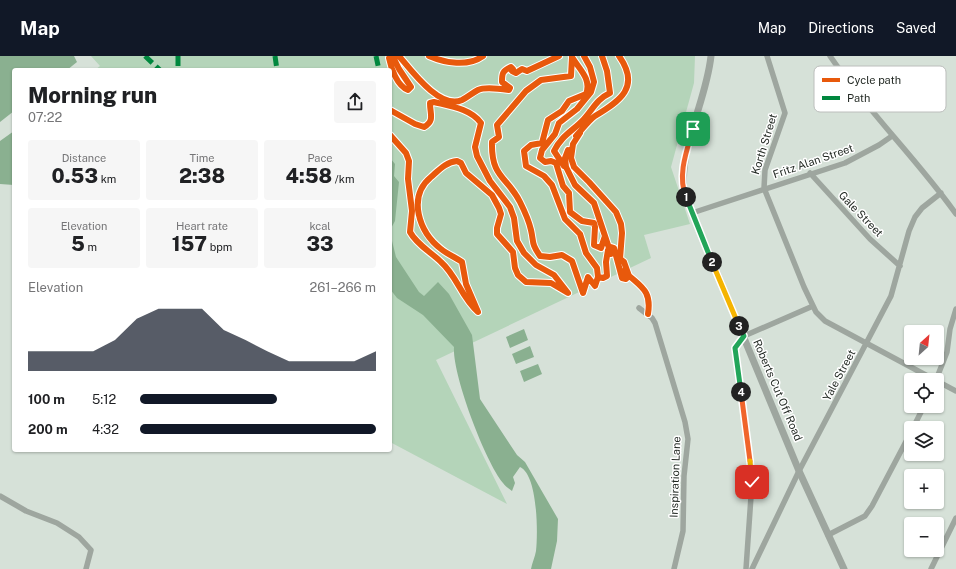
<!DOCTYPE html>
<meta charset="utf-8">
<style>
:root{--surface:#fff;--page:#f6f6f6;--text:#202124;--muted:#757577;--accent:#111827}
body{margin:0;font-family:"Public Sans",sans-serif;background:var(--page);color:var(--text);height:100vh;display:flex;flex-direction:column;font-size:15px;white-space:nowrap}
*{box-sizing:border-box;margin:0}
p{font-size:13px;color:var(--muted)}
.icon{flex:none;width:22px;height:22px;fill:none;stroke:currentColor;stroke-width:2;stroke-linecap:round;stroke-linejoin:round}
.map{position:relative;flex:1;overflow:hidden}
.side{position:absolute;left:12px;top:12px;width:380px;height:384px;display:flex;flex-direction:column;background:var(--surface);border-radius:4px;box-shadow:0 1px 3px #0004}
.side>*{flex:none}
.needle{width:26px;rotate:27deg}
.controls{position:absolute;left:904px;top:269px;display:grid;gap:8px}
.controls a{display:grid;place-items:center;width:40px;height:40px;border-radius:4px;background:var(--surface);box-shadow:0 1px 3px #0004;font-size:20px}
.pin{position:absolute;display:grid;place-items:center;width:34px;height:34px;color:#fff;margin:-17px;border-radius:8px;box-shadow:0 2px 6px #0006}
.km{position:absolute;width:20px;height:20px;margin:-10px;border-radius:50%;background:#222;color:#fff;font-size:11px;line-height:20px;text-align:center}
.round{display:grid;place-items:center;flex:none;width:42px;height:42px;border-radius:4px;background:var(--page)}
.summary{display:flex;align-items:center;justify-content:space-between;height:68px;padding:0 16px}
h1{font-size:22px;font-weight:800;line-height:30px}
.metrics{display:grid;grid-template-columns:repeat(3,1fr);gap:6px;height:68px;padding:4px 16px}
.metrics div{display:grid;align-content:center;border-radius:4px;background:var(--page);text-align:center}
.metrics b{font-size:20px;font-weight:800}
.metrics small{font-size:11px;font-weight:400}
.metrics p{font-size:11px}
.chart{height:112px;padding:8px 16px}
.chart p{display:flex;justify-content:space-between}
.chart svg{width:100%;height:72px;margin-top:4px;fill:var(--accent);opacity:.7}
ul{padding:0 16px;list-style:none;font-size:13px}
li{display:grid;grid-template-columns:64px 48px 1fr;align-items:center;height:30px}
li i{height:10px;border-radius:5px;background:var(--accent)}
header{display:flex;align-items:center;gap:24px;box-sizing:border-box;height:56px;padding:0 20px;background:var(--accent);color:#fff}
header strong{font-size:19px}
nav{display:flex;gap:22px;margin-inline-start:auto;font-size:14px}
.map>svg:first-child{display:block}
</style>
<header>
<strong>Map</strong>
<nav><a>Map</a><a>Directions</a><a>Saved</a></nav>
</header>
<div class="map">
<svg width="956" height="513" viewBox="0 0 956 513">
<rect width="100%" height="100%" fill="#d6e1d8"/>
<path fill="#b4d4b9" d="M91 0H695L694 27 671 111 690 168 644 179 651 202 436 304 507 448 390 386V14H95L100 10Z"/>
<path fill="#8ab090" d="M0 0H74L77 6 67 14H14V55L0 66Z
M14 75V129L0 128V85Z
M390 102 395 108 394 120 399 126 395 165 390 174Z
M390 177 396 201 419 236 424 240 438 226 449 238 472 279 480 343 517 399 525 406 558 463 557 485 551 513H531C532 507 535 501 536 495 538 478 538 419 520 411L513 421 515 427 512 435C509 433 505 430 503 427 485 405 452 318 454 291L423 259 397 242 390 233Z
M524 273 528 284 510 292 506 281Z
M530 290 534 301 516 308 512 298Z
M538 308 542 318 524 326 520 315Z"/>
<g fill="none" stroke-linecap="round" stroke-linejoin="round">
<path stroke="#9ea69f" stroke-width="5.5" d="M767 0 785 57 765 114 764 132 804 231 816 256 825 265 935 324
M830 0C868 56 917 103 956 158
M810 117 870 183 900 210
M692 157 845 107 879 89 892 80
M639 252 652 262 655 267 685 366 688 383 684 420 683 475 674 513
M936 324 947 296 950 273 956 253
M937 325 956 335
M913 372 924 350
M0 440 26 455 57 467 79 481 91 494 86 513
M828 479 865 460 872 450 911 376
M746 513 752 426 735 292 744 280 813 250
M752 513 799 415 891 240 909 175 915 161 922 152 941 137
M931 513 956 462"/>
<path stroke="#9ea69f" stroke-width="7" d="M711 0C706 47 679 89 684 137L799 415 844 513"/>
<path stroke="#00873e" stroke-width="5" stroke-dasharray="10 5" stroke-linecap="butt" d="M145 0 160 14
M178 0V14
M275 0 277 14
M376 0 379 14"/>
<g stroke="#fff" stroke-width="8">
<path id="cycleway" d="M391 0 389 2C391 12 397 30 408 34L411 31 399 13 394 3 397 0
M399 0C411 14 440 54 462 44 468 41 472 37 478 34 484 31 502 33 509 34L510 32 502 26C502 18 502 15 511 11L513 13 512 15 516 17 522 13 527 15 559 0
M429 0C445 7 468 11 483 0
M584 0 590 11 593 22 594 26 591 36 577 53 559 67 555 78 542 94 540 102 545 106 551 105 556 107 563 130 569 137 570 156 582 165 594 167 595 171 594 189 601 192 605 180
M572 1C579 13 592 23 586 38L569 45 562 55 548 64 542 87 531 89 524 95 526 110 544 120 552 129 565 163 580 178 586 197 597 212 598 221 603 222 607 220 606 206 608 194 611 191 614 192 622 222 626 223 629 220 624 206 620 203 622 177 621 168 616 156 589 126 574 111 571 102 573 88 580 77
M572 1 571 20 541 24 526 35 497 69 499 81 492 86C491 122 507 120 520 146 524 154 529 165 531 174 534 187 531 187 540 200L550 201 562 199 572 205 583 237 588 221 595 230 598 221
M390 54 415 68 424 71C435 65 430 58 430 47L434 46C450 50 471 53 481 67L475 91 477 100 490 125 510 151 514 162 517 185 524 197 536 209 554 219 568 237 551 227 526 226 518 219 515 212 513 196 497 178V172L501 158 499 152 492 139 466 117 461 107 457 105C446 106 439 114 431 121 407 141 419 176 441 193 447 198 455 201 462 206L466 228 478 256C461 241 457 220 441 206 431 196 417 189 410 176L412 155 408 123 409 105 406 97 390 79
M576 80C580 76 590 63 595 60 620 45 641 31 619 0
M568 94 565 102 566 111 575 129 594 147 611 198
M564 110 554 95C562 79 573 75 584 63 593 53 597 43 610 37L607 15 602 0
M624 215C640 231 652 233 648 258"/>
</g>
<use href="#cycleway" stroke="#e8590c" stroke-width="6"/>
</g>
<g fill="none" stroke-linecap="round" stroke-linejoin="round">
<g stroke="#fff" stroke-width="8">
<path id="split-1" d="M686 141C677 119 687 94 693 73"/>
</g>
<g stroke="#fff" stroke-width="8">
<path id="split-2" d="M686 141 712 206"/>
</g>
<g stroke="#fff" stroke-width="8">
<path id="split-3" d="M712 206 739 270"/>
</g>
<g stroke="#fff" stroke-width="8">
<path id="split-4" d="M739 270 744 280 735 292 741 336"/>
</g>
<g stroke="#fff" stroke-width="8">
<path id="split-5" d="M741 336 750 405"/>
</g>
<g stroke="#fff" stroke-width="8">
<path id="split-6" d="M750 405 752 426"/>
</g>
<use href="#split-1" stroke="#f0652b" stroke-width="5"/>
<use href="#split-2" stroke="#22a559" stroke-width="5"/>
<use href="#split-3" stroke="#f5b400" stroke-width="5"/>
<use href="#split-4" stroke="#22a559" stroke-width="5"/>
<use href="#split-5" stroke="#f0652b" stroke-width="5"/>
<use href="#split-6" stroke="#f5b400" stroke-width="5"/>
</g>
<g text-anchor="middle" dominant-baseline="central" stroke-width="3" stroke-linejoin="round" paint-order="stroke">
<g font-size="11" fill="#1f2620" stroke="#fff">
<text transform="translate(764 88) rotate(-73)">Korth Street</text>
<text transform="translate(813 105) rotate(-19)">Fritz Alan Street</text>
<text transform="translate(861 158) rotate(46)">Gale Street</text>
<text transform="translate(839 319) rotate(-62)">Yale Street</text>
<text transform="translate(778 334) rotate(67)">Roberts Cut Off Road</text>
<text transform="translate(675 421) rotate(-88)">Inspiration Lane</text>
</g>
</g>
<rect x="814" y="10" width="132" height="46" rx="6" fill="#fff" stroke="#bcbebc" stroke-width="1"/>
<rect x="822" y="22" width="18" height="4" fill="#e8590c"/>
<rect x="822" y="40" width="18" height="4" fill="#00873e"/>
<g font-size="11" fill="#1f2620">
<text x="847" y="28">Cycle path</text>
<text x="847" y="46">Path</text>
</g>
</svg>
<div class="controls">
<a><svg class="needle" viewBox="-14 -14 28 28"><path d="M0-13l5 13h-10z" fill="#e53935"/><path d="M0 13l5-13h-10z" fill="#757577"/></svg></a>
<a><svg class="icon" aria-label="locate" viewBox="0 0 24 24"><circle cx="12" cy="12" r="6"/><path d="M12 2v4M12 18v4M2 12h4M18 12h4"/></svg></a>
<a><svg class="icon" aria-label="layers" viewBox="0 0 24 24"><path d="M12 4l9 5-9 5-9-5zM3 14l9 5 9-5"/></svg></a>
<a>+</a>
<a>−</a>
</div>
<div class="pin" style="left:693px;top:73px;background:#1e9e55"><svg class="icon" aria-label="arrive" viewBox="0 0 24 24"><path d="M6 21V4h12l-3 4 3 4H6"/></svg></div>
<div class="pin" style="left:752px;top:426px;background:#d93025"><svg class="icon" aria-label="check" viewBox="0 0 24 24"><path d="M5 12l5 5 9-10"/></svg></div>
<b class="km" style="left:686px;top:141px">1</b>
<b class="km" style="left:712px;top:206px">2</b>
<b class="km" style="left:739px;top:270px">3</b>
<b class="km" style="left:741px;top:336px">4</b>
<section class="side">
<div class="summary"><div><h1>Morning run</h1><p>07:22</p></div><a class="round"><svg class="icon" aria-label="share" viewBox="0 0 24 24"><path d="M12 15V3M7 8l5-5 5 5M5 13v7h14v-7"/></svg></a></div>
<div class="metrics">
<div><p>Distance</p><b>0.53<small> km</small></b></div>
<div><p>Time</p><b>2:38</b></div>
<div><p>Pace</p><b>4:58<small> /km</small></b></div>
</div>
<div class="metrics">
<div><p>Elevation</p><b>5<small> m</small></b></div>
<div><p>Heart rate</p><b>157<small> bpm</small></b></div>
<div><p>kcal</p><b>33</b></div>
</div>
<div class="chart"><p><span>Elevation</span>261–266 m</p>
<svg viewBox="0 0 160 44" preserveAspectRatio="none"><path d="M0 44V32L10 32L20 32L30 32L40 25L50 12L60 6L70 6L80 6L90 19L100 25L110 32L120 38L130 38L140 38L150 38L160 32V44z"/></svg>
</div>
<ul>
<li><b>100 m</b>5:12<i style="width:58%"></i></li>
<li><b>200 m</b>4:32<i style="width:100%"></i></li>
</ul>
</section>
</div>
